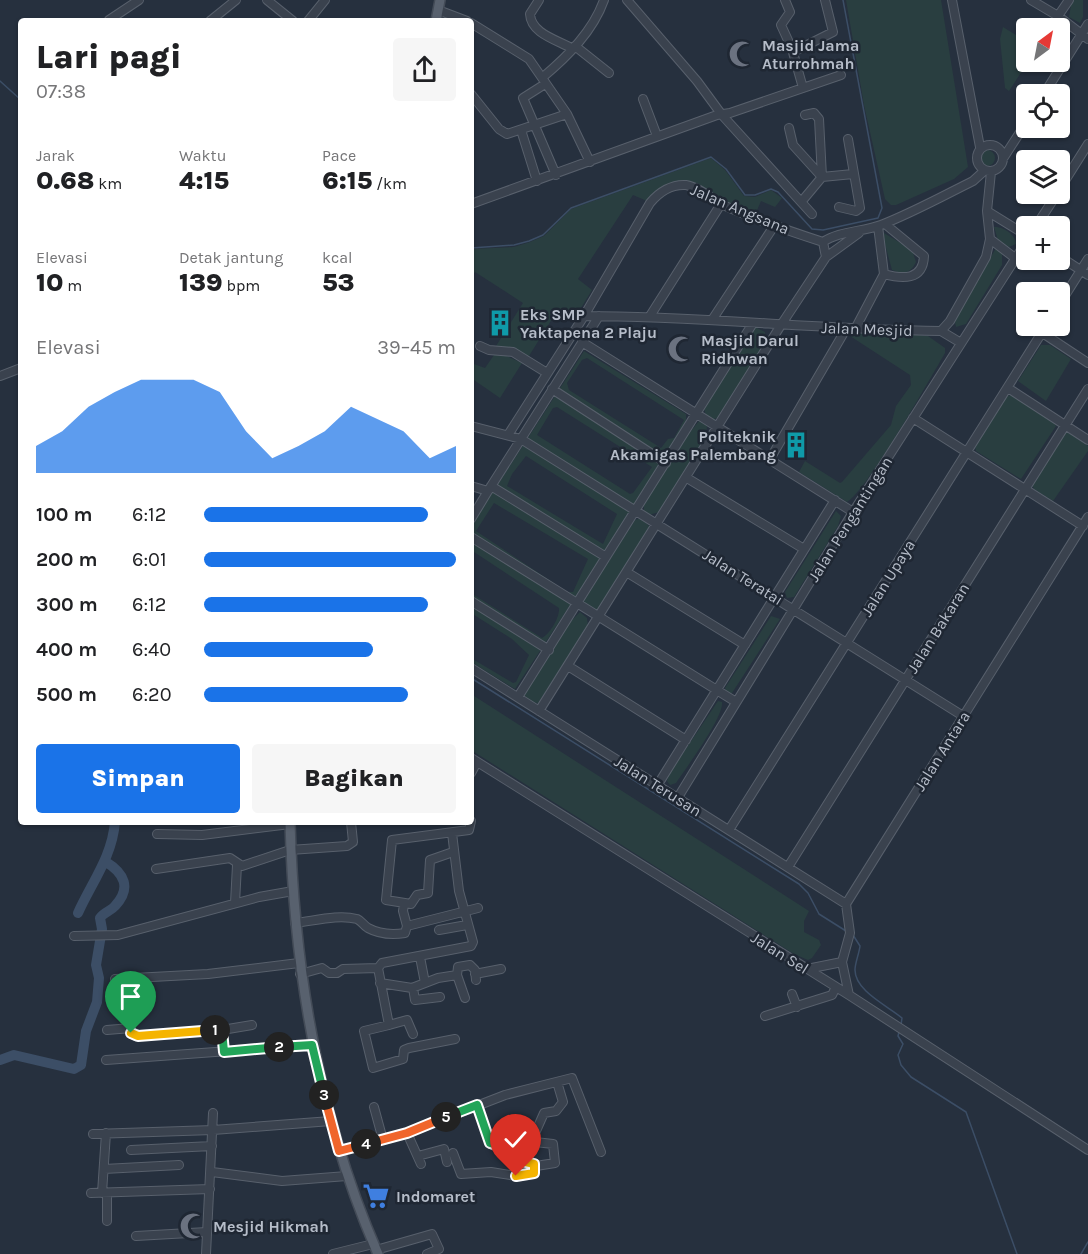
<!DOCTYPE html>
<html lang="id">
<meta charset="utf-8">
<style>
:root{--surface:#fff;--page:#f6f6f6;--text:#202124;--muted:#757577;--accent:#1a73e8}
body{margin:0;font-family:Karla,sans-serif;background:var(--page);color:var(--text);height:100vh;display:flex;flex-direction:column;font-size:22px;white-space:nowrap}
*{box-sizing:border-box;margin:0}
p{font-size:20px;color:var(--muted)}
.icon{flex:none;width:33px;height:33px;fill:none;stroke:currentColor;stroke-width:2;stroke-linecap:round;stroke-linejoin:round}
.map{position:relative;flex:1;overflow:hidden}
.side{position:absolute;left:18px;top:18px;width:456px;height:807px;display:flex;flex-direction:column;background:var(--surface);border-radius:6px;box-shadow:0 2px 4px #0004}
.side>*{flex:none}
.needle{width:39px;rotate:32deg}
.controls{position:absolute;left:1016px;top:18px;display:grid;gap:12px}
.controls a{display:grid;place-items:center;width:54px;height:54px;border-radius:6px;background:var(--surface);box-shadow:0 2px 4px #0004;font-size:30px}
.pin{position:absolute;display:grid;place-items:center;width:51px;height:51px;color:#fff;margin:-62px -26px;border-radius:50% 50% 50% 0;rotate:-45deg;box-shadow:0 0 6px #0007}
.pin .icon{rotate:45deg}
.km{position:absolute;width:30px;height:30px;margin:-15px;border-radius:50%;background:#222;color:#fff;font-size:16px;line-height:30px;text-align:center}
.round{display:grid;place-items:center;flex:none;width:63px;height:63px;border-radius:6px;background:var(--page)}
.summary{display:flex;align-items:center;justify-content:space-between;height:102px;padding:0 18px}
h1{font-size:33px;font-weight:800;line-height:45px}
.figures{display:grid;grid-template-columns:repeat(3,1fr);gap:9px;height:102px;padding:6px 18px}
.figures div{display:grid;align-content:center}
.figures b{font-size:26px;font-weight:800}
.figures small{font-size:16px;font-weight:400}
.figures p{font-size:16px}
.chart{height:168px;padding:12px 18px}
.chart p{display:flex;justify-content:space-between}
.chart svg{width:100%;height:108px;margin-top:6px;fill:var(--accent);opacity:.7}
.action{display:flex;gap:12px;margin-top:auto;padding:12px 18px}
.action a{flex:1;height:69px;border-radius:6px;background:var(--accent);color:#fff;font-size:24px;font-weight:800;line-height:69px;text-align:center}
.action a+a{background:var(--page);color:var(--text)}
ul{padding:0 18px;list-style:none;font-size:20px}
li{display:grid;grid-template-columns:96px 72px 1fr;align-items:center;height:45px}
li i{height:15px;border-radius:8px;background:var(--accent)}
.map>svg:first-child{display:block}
</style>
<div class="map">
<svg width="1088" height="1254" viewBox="0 0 1088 1254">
<rect width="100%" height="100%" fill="#26303e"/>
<path fill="#293e40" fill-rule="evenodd" d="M846 0H941L968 167 954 179 896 205H891L885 199 864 105Z
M1072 0H1083V17L1080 23 1069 17Z
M1003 27 1026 41 1028 62 1009 91 1005 88 1000 39Z
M979 158a8 8 0 1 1 16 0a8 8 0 1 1-16 0Z
M711 158 725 170 744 196 755 197 771 190 782 198 775 207 761 201 755 215 712 197 691 183 667 187 647 201 633 195 578 279 592 290 573 321 557 311 529 356 496 346 523 303 475 272 471 278V249L514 247 530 242 544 236 571 209Z
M994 227C1003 226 1016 235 1016 244L1009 247 998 240Z
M884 233 912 250 916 262C911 273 903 275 892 270L883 237Z
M996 248 1002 254V265L966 324 956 327 955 322 959 313Z
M755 327 765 332V343L719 417 712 420 706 415 704 409Z
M890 332 928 336 945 348V353C930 379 866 492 847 502L799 472 805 461 840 483 842 482 891 425 896 406 911 385 910 375 850 336 854 333Z
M1041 345H1050L1071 359 1046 401 1018 381Z
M584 351 686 414V423L637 503 515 689 471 662V658L513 683 516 682 529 655 512 639 471 613V593L542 638C550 634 560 617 559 608L471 550V526ZM587 358 684 420 674 438 668 439 661 448 569 390 567 383 582 360ZM557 407 652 467 633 493 630 494 537 435 553 408ZM526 456 617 514 603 544 507 486 512 474ZM494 503 588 559 573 592H567L476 531Z
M502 354 522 363 500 398 471 378V363L485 368 494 355Z
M1014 395 1053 421 1056 426 1021 479 976 451 975 446 1007 396Z
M699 421 707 425 706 437 659 512 649 515 644 513V502L683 441Z
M1066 431 1088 446V451L1053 501 1034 489 1032 484Z
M836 511 841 516 838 526 794 597 787 598 785 592Z
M641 518 649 526 648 534 597 610 585 606 583 601 635 520Z
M580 612 587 618 588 627 538 703 531 702 525 696V692L567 625Z
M771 616 780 619 732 693H727L725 688Z
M471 694 809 911 804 921V932L819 940 821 945 812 958 808 960 794 954 471 750Z
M718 701 722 702C724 717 686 768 676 783L670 785 667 781 669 774Z"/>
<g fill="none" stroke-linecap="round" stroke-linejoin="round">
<path stroke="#3c4e66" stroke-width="1.5" d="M0 81 21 100
M471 248 514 245 529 241 543 235 571 208 711 157 726 169 745 195H755L771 189 778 192 812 229 823 230 878 218 882 208 843 0
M471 678 799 884 808 893 819 914 846 931
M853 935 860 946C859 954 855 963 855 970 855 991 888 1006 902 1018L901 1025
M899 1032 898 1036 903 1044 898 1055 901 1065 911 1077 966 1112 1017 1254
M1081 1254 1088 1242"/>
<path stroke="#3c4e66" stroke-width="10" d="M78 913C92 882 112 857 115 822
M0 1060 14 1055 74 1069 81 1065 86 1031 97 1002 99 978 96 965 102 929 100 918C104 912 111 911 115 906 132 888 124 873 106 862"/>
<g stroke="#58606c" stroke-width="10">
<path id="minor" d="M267 0 293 21
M539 0 530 14C531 34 558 40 573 49
M627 0 697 81 722 115 812 214
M785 0 790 12 781 25 792 49 803 88
M952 0 980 147
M1031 0 1058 16 1088 39
M438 10 467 21
M1058 16 1069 0
M109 20 139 0
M210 21 236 0
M308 21 325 0
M471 23 529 59 567 114 590 162
M575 46 609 73
M793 52 833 32 825 0
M543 77C568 56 593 31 604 0
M545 84 523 98 556 175
M471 94 499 129 507 134 567 114
M1044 94 1088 24
M643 99 657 136
M789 128 793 145 822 177
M521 130 537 181
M977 158a13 13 0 1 1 26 0a13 13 0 1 1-26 0Z
M1004 157 1026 123
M822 177 853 174
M1059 190 1088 144
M802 201 822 177 819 119 814 113 805 115
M471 204 717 115 730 113 841 75
M839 207 856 211 860 208 848 139
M987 211 1026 235
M878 226 884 274C902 279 923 281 924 256L885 224
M1036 226 1057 194
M990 239 1015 258
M1059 256 1088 275
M826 257 859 233
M1059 305 1088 259
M584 316C703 316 821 330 941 331L950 321 986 257 990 239 987 211 991 172
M650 316 721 204
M712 320 774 226
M855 329 884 274
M941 331 961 343
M1041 332 1088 363
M582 342 853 512
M480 346 489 350 513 352 547 373
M0 376 21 368
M1008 388 1088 440
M552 389 666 463
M913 418 1083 526
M471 426 521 439 963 716
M508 435 584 316 650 203C659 192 672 184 686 185 699 187 712 199 723 205 756 220 789 231 823 242 839 231 862 232 881 225 912 213 943 196 973 181L984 171
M770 459 846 329
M687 478 804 549
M471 486 488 491 599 316
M491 486 606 557
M471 519 488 491
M471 537 736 702
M628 573 745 645
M471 601 549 650
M568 666 686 740
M471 668 846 904
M518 697 753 323
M539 711 781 325 826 257 823 242
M471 758 849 995 1088 1150
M471 773 477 762
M657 786 835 500
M677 799 853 512 1026 242
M729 830 1046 326
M157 834 202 835 290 824
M453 852 430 860 428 893 417 895 411 904 386 900 392 840 469 830 471 821
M788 867 1088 389
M156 869 230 858 242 866 290 850 347 846 353 842 351 822
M235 903 237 865
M404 904 403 911 407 926
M295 923C314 921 338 914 357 919 362 921 363 925 368 928 379 934 392 935 405 933L407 926 478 908
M439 930 467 925
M74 936 118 935 259 897 293 891
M420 957 425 983
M842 962 849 995
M378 968 389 1025 407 1020 413 1034
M807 969 842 962 850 933 846 904 1088 517
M300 974 322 968 329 973H337L343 969 378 968 382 963 471 946 473 942 459 891 452 833
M475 974 501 969
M457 975 458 967 470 965 475 970 476 980
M115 979 208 974 299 963
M380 983 412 988 438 978 457 975 465 998
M413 988 415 1000 440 997
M792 994 797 1007
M130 1008 131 1033 135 1036 222 1030 252 1025
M765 1016 832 995 836 987
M389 1025 364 1031 373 1068 403 1059 404 1050 409 1048 455 1039
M107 1030 131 1028
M222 1030 223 1052
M106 1060 312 1045
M477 1105 491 1144 496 1147 509 1146C515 1169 523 1155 536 1166L555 1163 553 1144 535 1142
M374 1107 383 1140
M536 1131 544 1113 556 1111 563 1102 557 1082
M407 1133 421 1164
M93 1134 213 1130 331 1121
M131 1150 212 1146
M339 1151 407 1133 505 1095 572 1078 601 1152
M453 1153 461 1174 491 1172 516 1176 534 1173V1165
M418 1156 444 1149 447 1162
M104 1169 179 1165
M212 1172 282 1181 347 1176
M91 1193 210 1189
M102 1193 106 1133
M107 1221V1193
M136 1236 207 1232
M376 1250 432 1234 439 1249 427 1254
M206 1254 213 1113
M333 1254 373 1244"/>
</g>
<g stroke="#434b57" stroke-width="12">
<path id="major" d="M436 21 440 0
M290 822C294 971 318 1117 378 1254"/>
</g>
<use href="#minor" stroke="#3a424e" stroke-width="8"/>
<use href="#major" stroke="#58616e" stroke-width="9"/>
</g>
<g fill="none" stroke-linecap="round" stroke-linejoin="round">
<g stroke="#fff" stroke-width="12">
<path id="split-1" d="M131 1033 138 1036 215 1030"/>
</g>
<g stroke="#fff" stroke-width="12">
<path id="split-2" d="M215 1030H222L224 1052 279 1047"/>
</g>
<g stroke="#fff" stroke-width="12">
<path id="split-3" d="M279 1047 312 1045 324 1095"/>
</g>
<g stroke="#fff" stroke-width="12">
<path id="split-4" d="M324 1095 339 1151 366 1144"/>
</g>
<g stroke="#fff" stroke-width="12">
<path id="split-5" d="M366 1144 407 1133 446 1117"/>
</g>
<g stroke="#fff" stroke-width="12">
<path id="split-6" d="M446 1117 477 1105 490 1143 501 1146"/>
</g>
<g stroke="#fff" stroke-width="12">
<path id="split-7" d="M501 1146H509L514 1159 534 1164V1173L516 1176"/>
</g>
<use href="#split-1" stroke="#f5b400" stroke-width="8"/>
<use href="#split-2" stroke="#22a559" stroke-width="8"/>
<use href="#split-3" stroke="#22a559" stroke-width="8"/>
<use href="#split-4" stroke="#f0652b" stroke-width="8"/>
<use href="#split-5" stroke="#f0652b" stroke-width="8"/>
<use href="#split-6" stroke="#22a559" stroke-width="8"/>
<use href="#split-7" stroke="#f5b400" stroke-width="8"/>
</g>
<defs>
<g id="mosque-bare" transform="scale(2.07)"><path d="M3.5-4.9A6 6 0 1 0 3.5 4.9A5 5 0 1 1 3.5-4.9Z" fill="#6b7280" stroke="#1f2733" stroke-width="2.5" paint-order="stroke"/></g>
<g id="building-bare" transform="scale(2.07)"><path d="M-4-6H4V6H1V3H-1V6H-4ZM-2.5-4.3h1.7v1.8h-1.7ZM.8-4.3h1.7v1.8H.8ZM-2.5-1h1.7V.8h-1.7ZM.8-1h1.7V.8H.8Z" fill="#0f9aa8" stroke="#1f2733" stroke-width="2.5" paint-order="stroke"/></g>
<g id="supermarket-bare" transform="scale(2.07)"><path d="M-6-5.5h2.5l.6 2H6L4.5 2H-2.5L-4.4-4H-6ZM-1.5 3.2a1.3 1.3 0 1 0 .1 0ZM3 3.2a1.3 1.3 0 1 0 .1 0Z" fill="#3f7fe0" stroke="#1f2733" stroke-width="2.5" paint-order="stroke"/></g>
</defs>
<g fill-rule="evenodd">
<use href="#mosque-bare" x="742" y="54"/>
<use href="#building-bare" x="500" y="323"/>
<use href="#mosque-bare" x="681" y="349"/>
<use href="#building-bare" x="796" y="445"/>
<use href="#supermarket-bare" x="376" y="1196"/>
<use href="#mosque-bare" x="193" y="1226"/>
</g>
<g text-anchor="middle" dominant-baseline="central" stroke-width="5" stroke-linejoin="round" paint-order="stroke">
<g font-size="16" font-weight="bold" fill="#b6bdc9" stroke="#1f2733" text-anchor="start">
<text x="762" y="45">Masjid Jama<tspan x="762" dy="18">Aturrohmah</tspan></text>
<text x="520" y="314">Eks SMP<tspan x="520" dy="18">Yaktapena 2 Plaju</tspan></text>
<text x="701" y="340">Masjid Darul<tspan x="701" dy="18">Ridhwan</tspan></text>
<text x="776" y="436" text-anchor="end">Politeknik<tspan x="776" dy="18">Akamigas Palembang</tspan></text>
<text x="396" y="1196">Indomaret</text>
<text x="213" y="1226">Mesjid Hikmah</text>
</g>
<g font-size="16" fill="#b6bdc9" stroke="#1f2733">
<text transform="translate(740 209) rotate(23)">Jalan Angsana</text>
<text transform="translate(867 329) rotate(2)">Jalan Mesjid</text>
<text transform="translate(850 519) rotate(-58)">Jalan Pengantingan</text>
<text transform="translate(743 577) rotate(32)">Jalan Teratai</text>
<text transform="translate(888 578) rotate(-58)">Jalan Upaya</text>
<text transform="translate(938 628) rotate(-58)">Jalan Bakaran</text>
<text transform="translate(942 751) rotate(-58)">Jalan Antara</text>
<text transform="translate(658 786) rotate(32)">Jalan Terusan</text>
<text transform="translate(780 953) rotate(32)">Jalan Sel</text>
</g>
</g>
</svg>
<div class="controls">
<a><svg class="needle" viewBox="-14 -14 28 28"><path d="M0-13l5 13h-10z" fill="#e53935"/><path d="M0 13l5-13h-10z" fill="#757577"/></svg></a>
<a><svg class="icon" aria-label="locate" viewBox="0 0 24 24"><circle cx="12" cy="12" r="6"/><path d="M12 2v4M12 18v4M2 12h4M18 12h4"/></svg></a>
<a><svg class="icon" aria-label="layers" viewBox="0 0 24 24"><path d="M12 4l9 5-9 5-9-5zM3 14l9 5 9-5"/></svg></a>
<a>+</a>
<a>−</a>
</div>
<div class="pin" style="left:131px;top:1033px;background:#1e9e55"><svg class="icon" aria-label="arrive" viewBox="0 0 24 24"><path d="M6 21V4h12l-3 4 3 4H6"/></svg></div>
<div class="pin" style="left:516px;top:1176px;background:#d93025"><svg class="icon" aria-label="check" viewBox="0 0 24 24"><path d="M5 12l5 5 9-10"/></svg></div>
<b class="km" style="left:215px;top:1030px">1</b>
<b class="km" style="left:279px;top:1047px">2</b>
<b class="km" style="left:324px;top:1095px">3</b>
<b class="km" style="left:366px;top:1144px">4</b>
<b class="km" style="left:446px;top:1117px">5</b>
<section class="side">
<div class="summary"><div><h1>Lari pagi</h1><p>07:38</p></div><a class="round"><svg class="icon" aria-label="share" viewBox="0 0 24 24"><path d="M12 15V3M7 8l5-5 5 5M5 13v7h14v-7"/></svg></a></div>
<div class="figures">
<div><p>Jarak</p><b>0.68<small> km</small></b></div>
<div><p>Waktu</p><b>4:15</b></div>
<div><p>Pace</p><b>6:15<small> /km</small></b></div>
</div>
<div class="figures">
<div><p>Elevasi</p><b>10<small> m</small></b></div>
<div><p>Detak jantung</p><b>139<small> bpm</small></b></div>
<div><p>kcal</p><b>53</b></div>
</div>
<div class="chart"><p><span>Elevasi</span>39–45 m</p>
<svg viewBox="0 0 160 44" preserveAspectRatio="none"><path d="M0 44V33L10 27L20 17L30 11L40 6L50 6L60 6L70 11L80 27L90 38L100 33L110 27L120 17L130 22L140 27L150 38L160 33V44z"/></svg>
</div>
<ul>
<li><b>100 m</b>6:12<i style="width:89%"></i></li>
<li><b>200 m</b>6:01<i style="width:100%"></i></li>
<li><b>300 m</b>6:12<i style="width:89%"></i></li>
<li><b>400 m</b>6:40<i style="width:67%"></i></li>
<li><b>500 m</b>6:20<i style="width:81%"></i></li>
</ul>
<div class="action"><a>Simpan</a><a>Bagikan</a></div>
</section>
</div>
